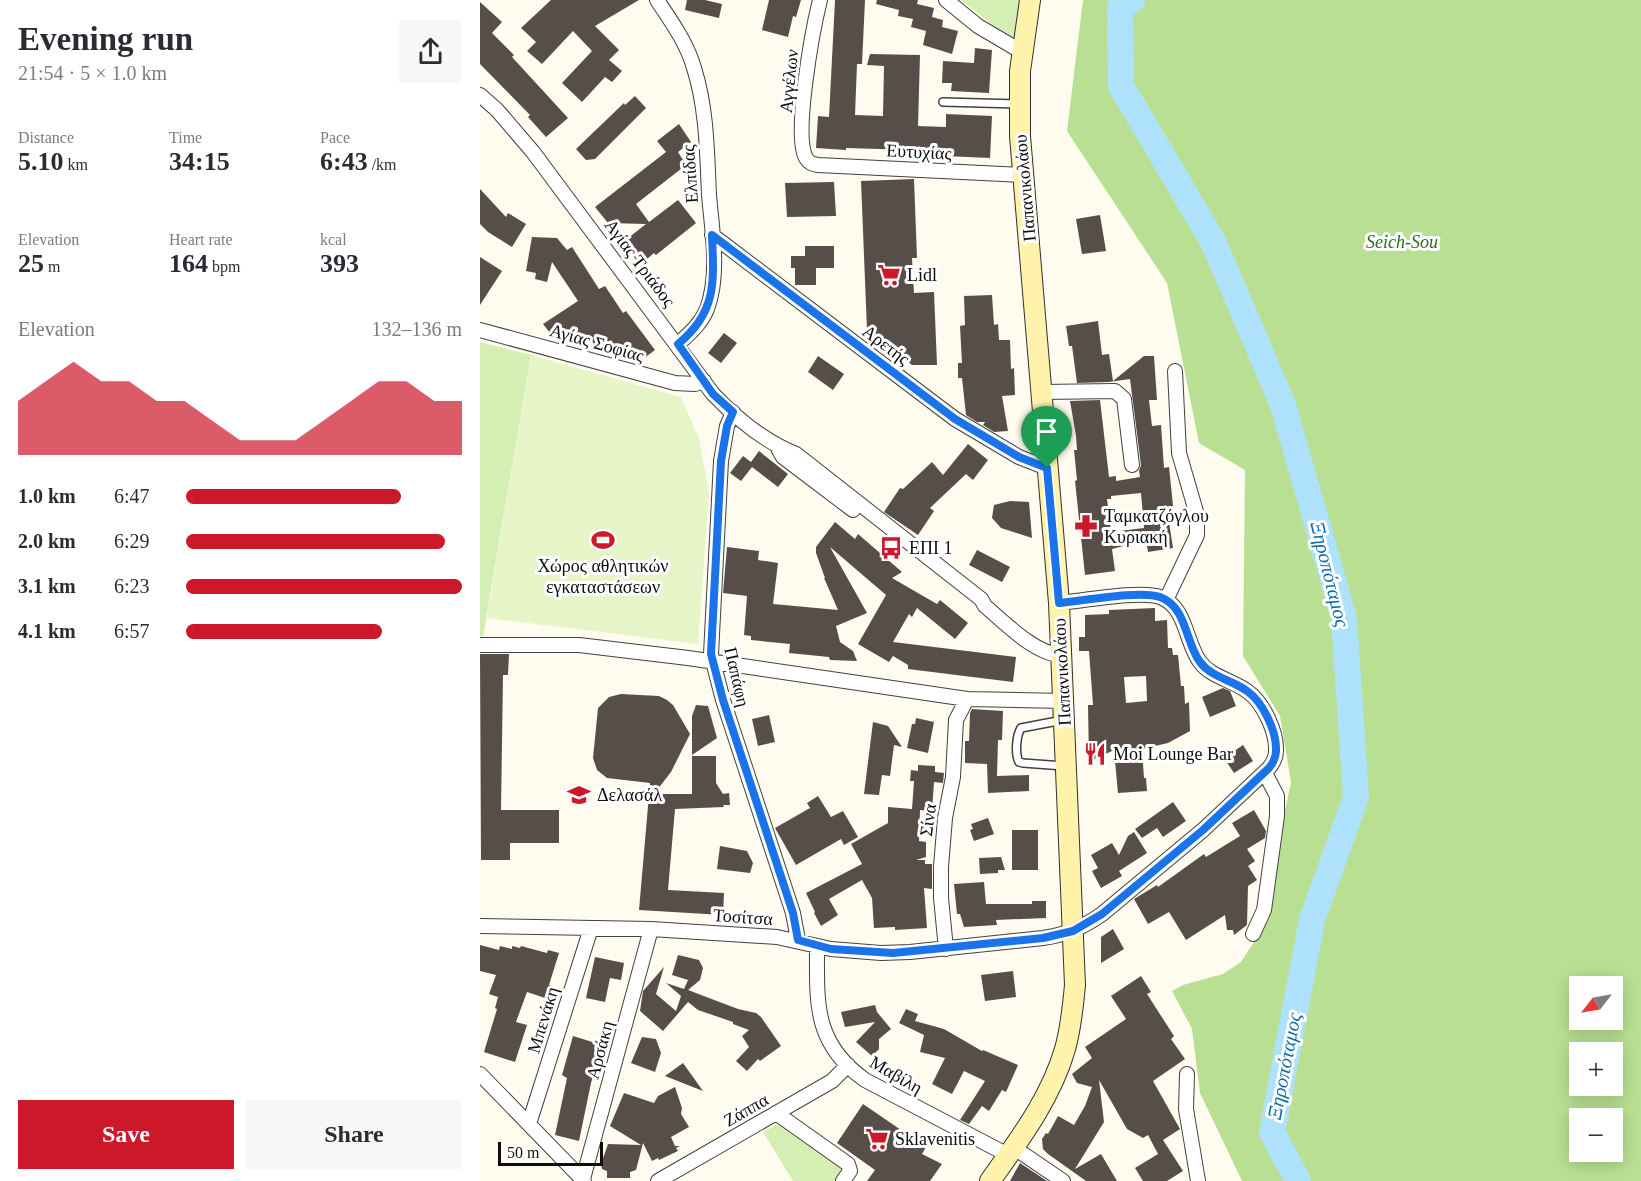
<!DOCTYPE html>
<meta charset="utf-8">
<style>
:root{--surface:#fff;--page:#f7f7f7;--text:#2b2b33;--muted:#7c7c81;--accent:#cc1829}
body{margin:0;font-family:"Times New Roman",serif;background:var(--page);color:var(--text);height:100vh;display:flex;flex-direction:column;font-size:22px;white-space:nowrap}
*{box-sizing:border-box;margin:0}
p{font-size:20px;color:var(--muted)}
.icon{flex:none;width:33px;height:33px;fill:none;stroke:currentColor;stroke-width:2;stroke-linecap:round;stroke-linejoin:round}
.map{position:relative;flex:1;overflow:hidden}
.drawer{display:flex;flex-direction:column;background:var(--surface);width:480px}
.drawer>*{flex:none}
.needle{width:39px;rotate:239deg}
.fabs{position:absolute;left:1089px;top:976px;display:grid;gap:12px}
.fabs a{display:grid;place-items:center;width:54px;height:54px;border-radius:0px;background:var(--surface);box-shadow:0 3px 15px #0003;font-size:30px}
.scale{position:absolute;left:18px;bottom:15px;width:105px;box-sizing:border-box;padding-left:6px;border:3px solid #0e0e0e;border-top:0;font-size:16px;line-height:21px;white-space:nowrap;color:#0e0e0e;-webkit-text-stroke:4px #fff;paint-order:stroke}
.pin{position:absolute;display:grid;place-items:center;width:51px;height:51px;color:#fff;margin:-62px -26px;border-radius:50% 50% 50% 0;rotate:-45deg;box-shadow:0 0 6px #0007}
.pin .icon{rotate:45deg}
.round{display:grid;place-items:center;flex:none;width:63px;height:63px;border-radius:0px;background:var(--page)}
.overview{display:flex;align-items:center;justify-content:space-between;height:102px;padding:0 18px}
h1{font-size:33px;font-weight:700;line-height:45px}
.stats{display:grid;grid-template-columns:repeat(3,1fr);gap:9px;height:102px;padding:6px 18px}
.stats div{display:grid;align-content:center}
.stats b{font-size:26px;font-weight:700}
.stats small{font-size:16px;font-weight:400}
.stats p{font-size:16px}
.chart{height:168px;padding:12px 18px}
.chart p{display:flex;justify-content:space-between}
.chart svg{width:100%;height:108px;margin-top:6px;fill:var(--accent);opacity:.7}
.cta{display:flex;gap:12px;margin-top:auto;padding:12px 18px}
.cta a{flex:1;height:69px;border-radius:0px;background:var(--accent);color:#fff;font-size:24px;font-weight:700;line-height:69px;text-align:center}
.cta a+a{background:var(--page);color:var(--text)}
ul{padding:0 18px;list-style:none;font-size:20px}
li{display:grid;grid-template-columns:96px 72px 1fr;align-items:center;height:45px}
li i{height:15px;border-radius:8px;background:var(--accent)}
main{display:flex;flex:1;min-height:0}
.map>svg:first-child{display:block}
</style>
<main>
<section class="drawer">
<div class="overview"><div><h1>Evening run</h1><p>21:54 · 5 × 1.0 km</p></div><a class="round"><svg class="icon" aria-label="share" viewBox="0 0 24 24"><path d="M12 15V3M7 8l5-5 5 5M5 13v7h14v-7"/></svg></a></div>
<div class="stats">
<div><p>Distance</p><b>5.10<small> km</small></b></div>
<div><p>Time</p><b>34:15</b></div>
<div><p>Pace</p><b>6:43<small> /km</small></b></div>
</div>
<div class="stats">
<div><p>Elevation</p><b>25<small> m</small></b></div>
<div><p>Heart rate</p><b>164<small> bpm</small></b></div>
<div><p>kcal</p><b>393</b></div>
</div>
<div class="chart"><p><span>Elevation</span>132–136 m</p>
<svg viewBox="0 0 160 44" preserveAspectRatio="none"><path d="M0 44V22L10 14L20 6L30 14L40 14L50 22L60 22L70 30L80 38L90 38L100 38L110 30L120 22L130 14L140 14L150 22L160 22V44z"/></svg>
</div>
<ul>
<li><b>1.0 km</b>6:47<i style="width:78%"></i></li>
<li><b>2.0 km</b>6:29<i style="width:94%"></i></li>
<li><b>3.1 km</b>6:23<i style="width:100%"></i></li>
<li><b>4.1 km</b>6:57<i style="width:71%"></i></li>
</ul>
<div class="cta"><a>Save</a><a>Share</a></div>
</section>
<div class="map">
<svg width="1161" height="1181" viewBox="0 0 1161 1181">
<rect width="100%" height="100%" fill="#fffbef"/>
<path fill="#d5eeb4" d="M481 0H542L536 43Z
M0 342 51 355 3 637 0 636Z
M301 1122 365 1168 356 1181H313L283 1132Z"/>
<path fill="#b9e092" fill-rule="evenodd" d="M603 0H1161V1181H762L720 1093 712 1029 692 991 703 985 743 974 761 962 789 919 799 839 811 782 800 716 763 656 765 470 719 443 687 283 587 131ZM1100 987H1132V1020H1100ZM1100 1053H1132V1086H1100ZM1100 1119H1132V1152H1100Z"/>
<path fill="#e6f4c7" d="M51 355 201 397 219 439 229 492 218 644 7 618Z"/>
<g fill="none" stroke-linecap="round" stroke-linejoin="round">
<path stroke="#aee2fc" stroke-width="26" d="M652 0 640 8 641 86 733 241 803 405 864 618 876 797 832 920 792 1132 818 1181"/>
</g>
<path fill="#584e49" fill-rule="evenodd" d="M71 0H159L115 26 139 50 129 60 142 71 132 82 125 77 102 102 82 83 112 51 93 31 62 64 47 51 56 42 41 28Z
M207 0H225L242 4 239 18 205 10Z
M289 0H321L316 17 313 16 308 37 282 30Z
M355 0H385L382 64H377L375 115 403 116 404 66 387 65 390 54 440 55 438 126 466 127V114L512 116 510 158 464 156 465 151 366 148V150L336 148 338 116 349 117Z
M397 0H438L437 4 454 8 452 17 463 20 462 27 478 31 472 54 443 45 446 31 431 27 433 19 418 16 419 10 396 4Z
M0 2 22 22 12 33 34 55 32 57 88 118 66 137 48 117 50 115 0 64Z
M495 48 512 50 509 93 471 91 472 83H462L463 61 494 63Z
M155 96 166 108 115 159 106 160 96 149 144 103 145 105Z
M199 124 211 142 198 152 206 165 156 204 169 222 198 200 216 223 176 255 174 253 160 265 143 242 166 224 128 223 115 207 186 152 177 141Z
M434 179 437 258H432L434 293 454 292 457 365H432L387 330 381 181Z
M354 182 356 216 307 217 305 183Z
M0 189 26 217 28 213 46 224 32 247 8 232 0 224Z
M620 215 626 251 602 254 596 219Z
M52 237 77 238 87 250 92 247 119 289 125 286 143 313 146 311 175 350 163 359 160 355 156 356 151 354 145 346 138 350 131 340 124 345 120 340 114 344 109 336 98 343 88 330 81 336 70 333 63 324 98 301 72 262 67 282 55 279 56 273 46 271Z
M325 246H354V268H336V285H315V268H311V256H325Z
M0 257 22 271 0 305Z
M512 295 514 325 518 324 519 340H530L531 369 534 368 535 395 522 396 528 431 514 432 503 425 505 422H497L486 415 482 378H478V363H482L480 326 485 325 484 296Z
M618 321 622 355 629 354 633 381 664 356H674L677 400H669L672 426 681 425 684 468 689 467 694 515 688 516 693 548 668 552 666 540 632 549 635 571 605 575 595 481 597 480 594 450H597L596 436 590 401 620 400 629 477 636 476V481L660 477 659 471 661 465 650 379 629 382 597 383 592 346H589L586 326ZM661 493 664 528 631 532 627 499H631V496Z
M244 333 257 343 241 363 228 353Z
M338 356 364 374 353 390 328 372Z
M488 444 508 460 493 480 486 474 450 508 454 511 438 535 404 512 420 488 423 489 452 462 463 475Z
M279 451 308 474 298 487 272 467 261 481 250 473 263 456 271 462Z
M530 501 549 502 552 538 521 528 512 518 514 505Z
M355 522 375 539 378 534 422 572 412 578 457 604 460 600 488 623 475 639 437 608 432 617 429 614 413 642 536 657 533 682 428 669V665L413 656 409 662 378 644 406 595 350 547 387 613 356 626 360 642 373 651 377 661 350 660 349 657 309 653 310 644 271 640V636L264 635 267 596 243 593 247 547 279 551 278 560 298 563 293 604 358 610 344 578H345L336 553V547Z
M497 550 530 567 522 582 489 565Z
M675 608V621L687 620 688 648H692L693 655H698L701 686H704L705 704 709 702 710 731 688 743 662 749 664 778H666L667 791 638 793 634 750 609 762 608 705H613L609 651H599V637H605V615L629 614V610ZM666 676 667 701 646 703 644 677Z
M0 654H29L28 675H23L21 810H79V843H30V860H1Z
M743 688 750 691 756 706 730 717 722 697Z
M141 694 179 696 187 700 193 705 210 734 191 772 174 794H212V756H236V783L243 794 249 793 250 805H243L244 807 195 809 188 890 244 893 243 915 159 910 170 783 127 778 117 770 113 758 118 708 129 697Z
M216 705 228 706 237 738 212 755V716Z
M492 709 523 711 522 740H518L517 776 549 775V791L508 793 507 764 485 763V741H489L490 713Z
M289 715 295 742 278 746 272 719Z
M436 718 454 722 448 753 427 748 432 724H435Z
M393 722 408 726 422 747 414 745 410 776 402 775 399 795 384 794Z
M763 745 773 761 754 773 744 758Z
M438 765 455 766V772L464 773 463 783 454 782 452 811 440 810 439 841 446 842V857L436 860H445V864H452V889L444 888 447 928 415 930V927L394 928 392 898 382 880 349 899 358 915 341 926 334 913 335 912 326 893 382 864 371 844 408 823V807L432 809 434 781H430L431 770 438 771Z
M338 796 351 817 363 811 378 837 364 845 361 839 316 865 295 828 330 808 327 803Z
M693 802 706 821 683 837 677 828 662 838 655 829Z
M774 810 786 831 785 838 767 849 775 861 768 866 777 880 768 886 767 925 754 935 753 930H747L745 915 706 940 689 912 668 924 654 899 677 885 678 887 724 854 726 857 760 836 752 823Z
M508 818 514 834 494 841 490 830 493 829 491 824Z
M532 830H558V870H532Z
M654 832 667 853 639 871 642 876 621 888 612 871 618 868 611 855 632 843 639 855 648 836Z
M240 846 267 851 273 863 270 873 237 869Z
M521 857 525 870H518V873L500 874 499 858Z
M504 882 506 904H552V901H566V918L516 920 517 925 484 927 480 914H477L474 884Z
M633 929 644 949 621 963V937Z
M0 945 19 950 20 946 32 949V946L40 948 41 946 67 953 68 950 79 953 69 985 72 986 68 999 47 992 36 1022 47 1025 35 1062 4 1052 17 1009 15 1008 18 997 9 994 16 975 0 971Z
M198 955 219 960 223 968 220 980 208 990 258 1009 276 1013 281 1017 301 1046 280 1061 278 1059 267 1071 256 1061 269 1047 262 1036 269 1030 253 1024V1022L218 1010 208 1002 183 1031 160 1011 163 991 184 967 176 994 196 1011 201 996 186 983 204 989 208 980 192 975Z
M115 957 144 963 141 980 130 978 125 1002 106 998Z
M533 971 536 997 505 1001 501 975Z
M661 976 671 992 667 994 694 1036 691 1039 705 1059 673 1081 700 1129 683 1140 703 1171 687 1181H663L655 1168 678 1154 668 1135 663 1138 647 1129 619 1080 624 1122 595 1169 621 1154 637 1181H606L568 1154 563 1149 562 1139 566 1133 568 1134 578 1116 594 1125 605 1106 612 1087 597 1083 592 1074 612 1058 605 1047 646 1019 631 996Z
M395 1005 397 1012 411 1029 399 1039V1049L392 1056 376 1042 395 1022 365 1027 361 1012Z
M426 1009 438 1014 435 1021 464 1029 502 1051 503 1050 538 1065 526 1092 522 1090 509 1111 502 1106 489 1124 480 1120 505 1081 484 1071 472 1094 452 1084 465 1058 440 1052 444 1035 419 1023Z
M93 1036 122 1045 111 1083 99 1141 75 1135 87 1078 82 1075Z
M162 1037 176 1039 181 1053 175 1072 151 1063Z
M203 1063 223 1091 185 1076Z
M195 1087 202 1108 201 1114 209 1127 191 1137 195 1146H200L196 1148 198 1151 179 1160 178 1158 172 1161 163 1143 156 1170 150 1172V1178H127V1171L122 1169 121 1164 128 1144 161 1145 130 1126 144 1093 174 1103 178 1096Z
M383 1104 446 1147 442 1154 462 1164 450 1181H387L395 1170 357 1143Z
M540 1163 567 1181H530Z"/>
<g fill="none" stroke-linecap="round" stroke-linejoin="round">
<g stroke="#414141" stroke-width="10">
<path id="service" d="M463 102 539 104
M583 720 541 728C536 736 535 754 539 762L543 763 584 766"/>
</g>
<g stroke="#414141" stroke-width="16">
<path id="minor" d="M177 0C191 21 207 43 214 68 227 109 227 153 229 195 232 231 240 274 227 309 221 324 209 334 198 344
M340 0C333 28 313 135 326 158 329 163 332 164 338 165L544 175
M466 0 498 26 542 52
M0 95 17 110 53 152 233 394C256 418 285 442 316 454L501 599 505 606C525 623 555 654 581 655
M232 235 475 419 539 457 567 468
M0 330 195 383 215 384 224 381
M562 392 635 391 644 399 652 465
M253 412 247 426 241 461 231 654 243 700 313 913 318 940
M298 448 303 457 373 510
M686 600 717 535V515L699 453 695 371
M0 645H99L208 658 487 699 584 701
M0 926 171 929 297 937 351 949 401 953 430 952 563 938C586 935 604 927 622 914L723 830 789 768C793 763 796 758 796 751 797 732 783 702 767 691 752 680 731 677 720 662 705 642 707 607 680 597 661 590 602 601 579 603
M773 934 784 910 797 816V796L785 773
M337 946C337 1003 333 1043 385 1080L528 1155
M466 949 461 898V867L465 818 473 777 476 720 487 699
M0 1074 104 1181
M707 1074 706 1109 718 1181
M296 1113 368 1164 370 1171 363 1181
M49 1124 111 928
M533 1147 583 1181
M103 1179 171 929
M178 1181 352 1081 368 1065"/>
</g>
<g stroke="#303030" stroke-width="22">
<path id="secondary" d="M510 1181C539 1140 571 1098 585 1049 591 1028 593 1007 595 985L579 603 540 136V71L550 0"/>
</g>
<use href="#service" stroke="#fff" stroke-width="7"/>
<use href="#minor" stroke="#fff" stroke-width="14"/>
<use href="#secondary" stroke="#fff2aa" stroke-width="20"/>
</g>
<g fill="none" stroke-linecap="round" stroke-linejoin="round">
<g stroke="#fff" stroke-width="12">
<path id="route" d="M232 235 475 419 539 457 567 468 579 603C602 601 661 590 680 597 707 607 705 642 720 662 731 677 752 680 767 691 783 702 797 732 796 751 796 758 793 763 789 768L723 830 622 914 593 931 563 938 413 953 351 949 318 940 313 913 243 700 231 654 241 461 247 426 253 412 233 394 198 344C237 312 234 282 232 235Z"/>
</g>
<use href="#route" stroke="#1a73e8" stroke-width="8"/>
</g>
<defs>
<g id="supermarket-bare" transform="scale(1.8)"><path d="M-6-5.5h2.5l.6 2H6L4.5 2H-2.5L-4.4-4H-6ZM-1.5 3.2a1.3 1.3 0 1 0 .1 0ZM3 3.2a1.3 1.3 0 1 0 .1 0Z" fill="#cc1829" stroke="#fff" stroke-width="2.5" paint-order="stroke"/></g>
<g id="pharmacy-bare" transform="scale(1.8)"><path d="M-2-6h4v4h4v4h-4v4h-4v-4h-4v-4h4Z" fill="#cc1829" stroke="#fff" stroke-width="2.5" paint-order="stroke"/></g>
<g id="stadium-bare" transform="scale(1.8)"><path d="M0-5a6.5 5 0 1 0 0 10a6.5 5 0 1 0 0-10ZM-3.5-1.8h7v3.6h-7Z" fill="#cc1829" stroke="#fff" stroke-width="2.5" paint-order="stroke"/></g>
<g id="bus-bare" transform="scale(1.8)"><path d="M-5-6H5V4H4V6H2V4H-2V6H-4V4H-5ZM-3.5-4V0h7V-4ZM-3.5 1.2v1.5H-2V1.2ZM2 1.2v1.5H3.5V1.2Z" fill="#cc1829" stroke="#fff" stroke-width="2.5" paint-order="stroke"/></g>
<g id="restaurant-bare" transform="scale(1.8)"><path d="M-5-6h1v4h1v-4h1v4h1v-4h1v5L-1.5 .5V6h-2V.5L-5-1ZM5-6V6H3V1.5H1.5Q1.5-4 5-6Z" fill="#cc1829" stroke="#fff" stroke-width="2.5" paint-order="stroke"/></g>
<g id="school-bare" transform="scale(1.8)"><path d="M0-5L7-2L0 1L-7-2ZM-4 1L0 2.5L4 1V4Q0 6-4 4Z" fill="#cc1829" stroke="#fff" stroke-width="2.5" paint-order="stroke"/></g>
</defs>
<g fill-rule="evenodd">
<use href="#supermarket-bare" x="409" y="275"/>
<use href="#pharmacy-bare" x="606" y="526"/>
<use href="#stadium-bare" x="123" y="540"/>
<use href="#bus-bare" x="411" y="548"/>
<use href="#restaurant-bare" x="615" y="754"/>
<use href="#school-bare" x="99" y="795"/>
<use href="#supermarket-bare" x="397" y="1139"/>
</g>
<g text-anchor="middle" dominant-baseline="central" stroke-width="6" stroke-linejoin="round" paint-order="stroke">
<g font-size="18" fill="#0e0e0e" stroke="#fff">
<text transform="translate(309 81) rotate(-84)">Αγγέλων</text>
<text transform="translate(439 152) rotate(3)">Ευτυχίας</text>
<text transform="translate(210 174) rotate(-94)">Ελπίδας</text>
<text transform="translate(545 188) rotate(-95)">Παπανικολάου</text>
<text transform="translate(160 263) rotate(53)">Αγίας Τριάδος</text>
<text transform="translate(117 343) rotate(16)">Αγίας Σοφίας</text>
<text transform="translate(406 345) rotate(37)">Αρετής</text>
<text transform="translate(582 672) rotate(-93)">Παπανικολάου</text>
<text transform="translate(257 677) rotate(77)">Παπάφη</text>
<text transform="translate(448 820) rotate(-82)">Σίνα</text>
<text transform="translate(263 917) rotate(4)">Τοσίτσα</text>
<text transform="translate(63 1020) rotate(-73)">Μπενάκη</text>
<text transform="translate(120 1050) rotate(-75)">Αρσάκη</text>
<text transform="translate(416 1075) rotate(30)">Μαβίλη</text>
<text transform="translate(266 1110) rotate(-30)">Ζάππα</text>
</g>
<g font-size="18" font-style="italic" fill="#2d6c17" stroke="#fff">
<text x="922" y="242">Seich-Sou</text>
</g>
<g font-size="18" fill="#0e0e0e" stroke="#fff" text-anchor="start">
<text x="427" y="275">Lidl</text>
<text x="624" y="516">Ταμκατζόγλου<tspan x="624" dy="21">Κυριακή</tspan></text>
<text x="429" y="548">ΕΠΙ 1</text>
<text x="123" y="566" text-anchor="middle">Χώρος αθλητικών<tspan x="123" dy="21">εγκαταστάσεων</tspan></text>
<text x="633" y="754">Moi Lounge Bar</text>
<text x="117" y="795">Δελασάλ</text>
<text x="415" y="1139">Sklavenitis</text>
</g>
<g font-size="20" font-style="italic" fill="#0b6dac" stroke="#fff">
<text transform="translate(850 574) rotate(76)">Ξηροπόταμος</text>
<text transform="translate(804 1066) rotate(-79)">Ξηροπόταμος</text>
</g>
</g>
</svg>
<div class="fabs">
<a><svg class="needle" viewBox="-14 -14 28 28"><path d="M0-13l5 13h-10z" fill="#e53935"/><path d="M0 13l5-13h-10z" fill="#7c7c81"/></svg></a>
<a>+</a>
<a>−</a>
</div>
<div class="scale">50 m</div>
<div class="pin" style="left:567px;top:468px;background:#1e9e55"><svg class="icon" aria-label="arrive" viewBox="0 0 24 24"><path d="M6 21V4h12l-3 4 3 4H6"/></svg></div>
</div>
</main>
